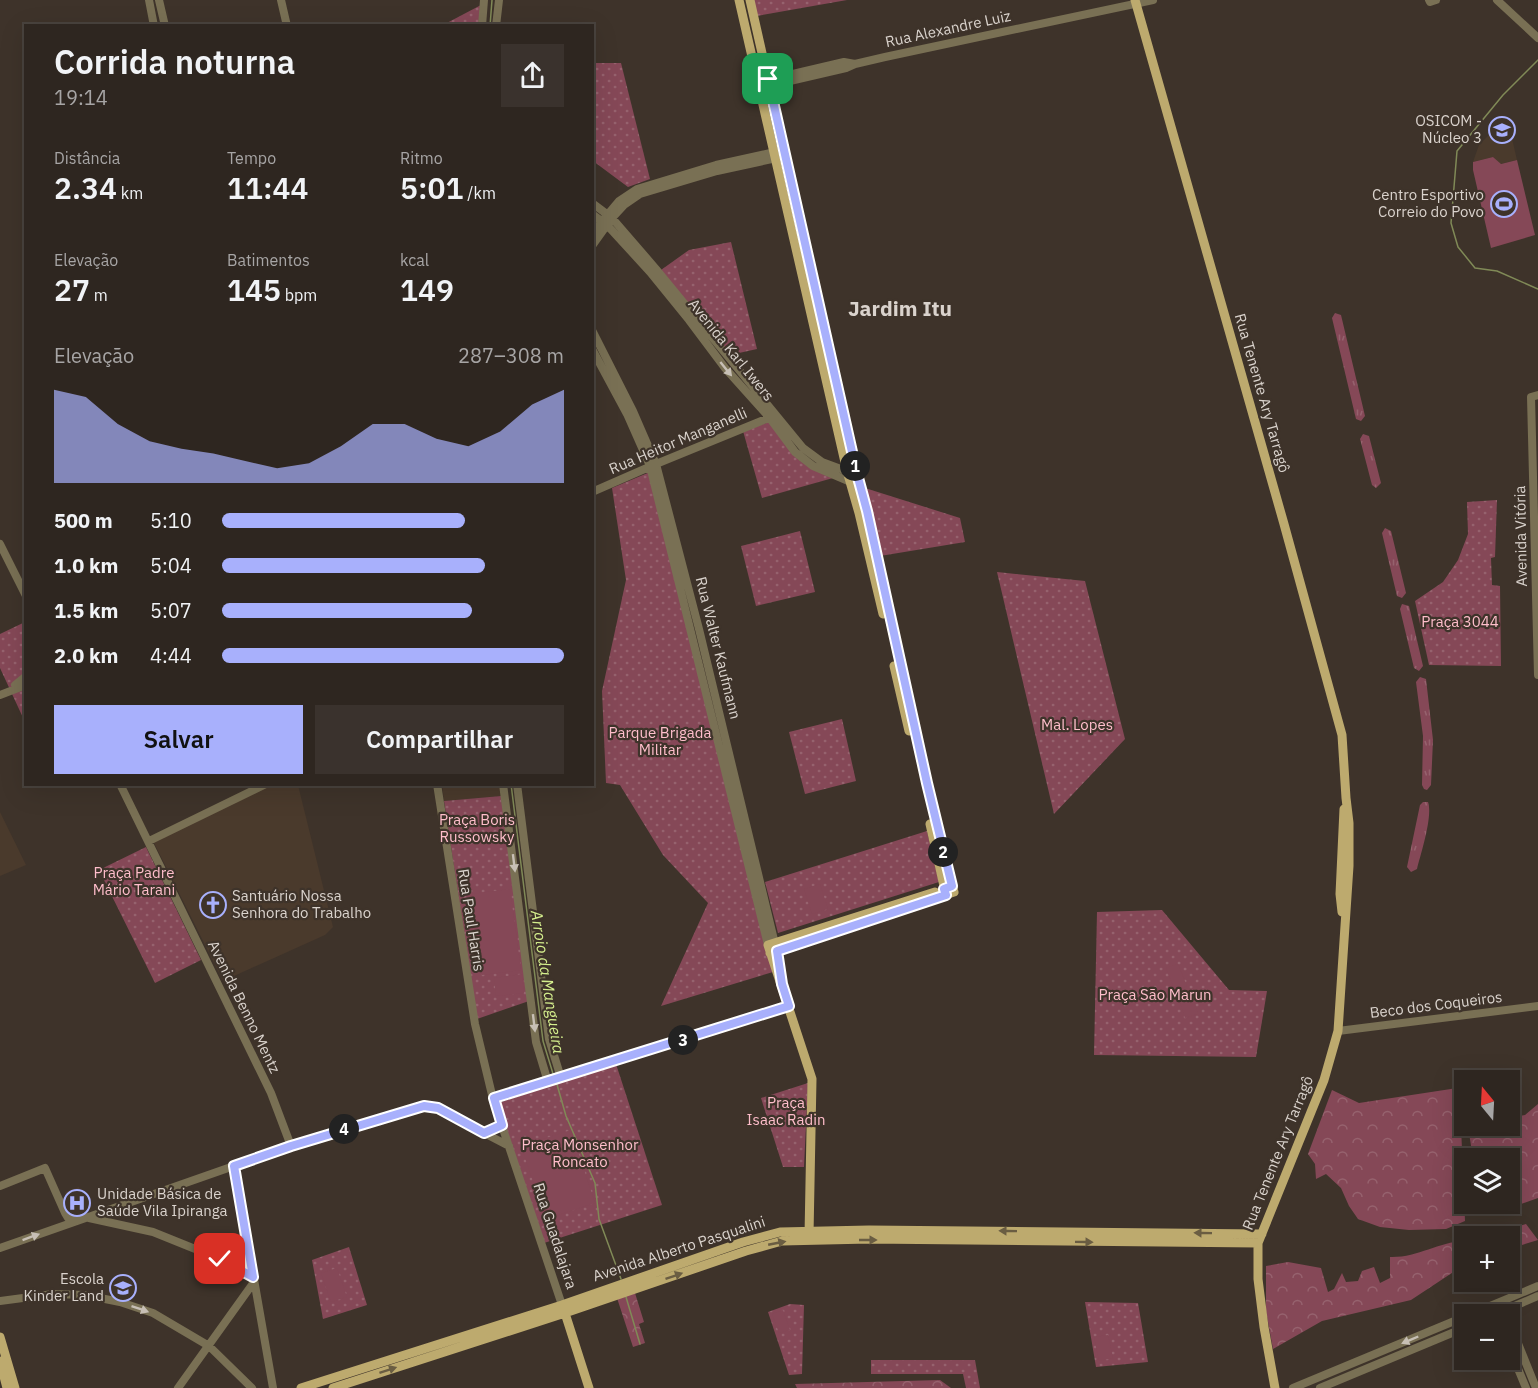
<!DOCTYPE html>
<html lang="pt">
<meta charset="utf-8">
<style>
:root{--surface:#2e2620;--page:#3a322d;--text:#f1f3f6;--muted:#a7a5a5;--line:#49433e;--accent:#a8b0fc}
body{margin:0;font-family:"IBM Plex Sans",sans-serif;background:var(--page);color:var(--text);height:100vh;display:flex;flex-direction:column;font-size:22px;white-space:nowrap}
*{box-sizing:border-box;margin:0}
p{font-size:20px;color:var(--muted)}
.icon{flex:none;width:33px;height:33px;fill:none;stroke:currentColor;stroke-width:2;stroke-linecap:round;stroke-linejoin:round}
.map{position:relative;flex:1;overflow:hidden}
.sheet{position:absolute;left:24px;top:24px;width:570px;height:762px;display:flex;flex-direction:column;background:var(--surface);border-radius:0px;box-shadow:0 6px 24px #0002,0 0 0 2px var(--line)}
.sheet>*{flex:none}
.needle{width:39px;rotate:342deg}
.tools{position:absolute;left:1454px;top:1070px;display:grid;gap:12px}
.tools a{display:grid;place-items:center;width:66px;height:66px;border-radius:0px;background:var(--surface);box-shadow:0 6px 24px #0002,0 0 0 2px var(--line);font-size:30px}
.pin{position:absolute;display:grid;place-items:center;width:51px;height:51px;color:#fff;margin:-26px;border-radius:12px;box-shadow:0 3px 9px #0006}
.km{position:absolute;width:30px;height:30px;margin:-15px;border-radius:50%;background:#222;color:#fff;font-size:16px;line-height:30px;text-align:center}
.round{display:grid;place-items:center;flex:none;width:63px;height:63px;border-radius:0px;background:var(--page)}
.head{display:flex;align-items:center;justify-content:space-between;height:102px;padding:0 30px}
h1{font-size:33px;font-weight:600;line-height:45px}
.metrics{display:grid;grid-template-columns:repeat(3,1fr);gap:9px;height:102px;padding:6px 30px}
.metrics div{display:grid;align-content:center}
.metrics b{font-size:30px;font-weight:600}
.metrics small{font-size:16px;font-weight:400}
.metrics p{font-size:16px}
.chart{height:168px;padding:12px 30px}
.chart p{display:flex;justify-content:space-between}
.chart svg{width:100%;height:108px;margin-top:6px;fill:var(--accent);opacity:.7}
.button{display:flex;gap:12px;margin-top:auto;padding:12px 30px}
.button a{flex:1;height:69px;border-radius:0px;background:var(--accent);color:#111;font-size:24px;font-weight:600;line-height:69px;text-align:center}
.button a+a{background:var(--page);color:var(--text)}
ul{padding:0 30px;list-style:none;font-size:20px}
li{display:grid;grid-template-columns:96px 72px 1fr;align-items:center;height:45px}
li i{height:15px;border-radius:8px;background:var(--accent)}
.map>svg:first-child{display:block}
</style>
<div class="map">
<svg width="1538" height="1388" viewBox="0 0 1538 1388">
<defs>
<pattern id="grass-tufts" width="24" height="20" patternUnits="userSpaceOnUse" patternTransform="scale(1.5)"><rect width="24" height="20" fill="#854857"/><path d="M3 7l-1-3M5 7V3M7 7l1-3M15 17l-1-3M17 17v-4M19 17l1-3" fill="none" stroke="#96626e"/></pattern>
<pattern id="forest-crowns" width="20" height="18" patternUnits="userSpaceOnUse" patternTransform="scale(1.5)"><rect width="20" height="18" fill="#854857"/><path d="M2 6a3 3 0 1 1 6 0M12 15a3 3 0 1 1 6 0" fill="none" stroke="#96626e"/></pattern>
<pattern id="park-dots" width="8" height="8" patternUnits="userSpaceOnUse" patternTransform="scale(1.5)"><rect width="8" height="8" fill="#854857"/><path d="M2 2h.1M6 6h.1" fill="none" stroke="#96626e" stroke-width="1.8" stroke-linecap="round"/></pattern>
</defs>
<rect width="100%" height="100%" fill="#3e332a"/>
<!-- built -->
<path fill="#4a3a2c" d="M 1507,117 L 1517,160 L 1500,164 L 1493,157 L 1473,162 L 1479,145 Z
M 271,785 L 298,785 L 333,927 L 325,935 L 223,981 L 153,841 Z
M 442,785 L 500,785 L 501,796 L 444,801 Z
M 0,812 L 26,865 L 0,876 Z
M 79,1187 L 86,1210 L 76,1213 L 65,1192 Z"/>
<!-- grass -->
<path fill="url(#grass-tufts)" d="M 1335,313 L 1341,315 L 1365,416 L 1361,421 L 1356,419 L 1332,318 Z
M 1363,434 L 1369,436 L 1381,483 L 1376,488 L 1372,485 L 1360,439 Z
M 1385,528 L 1391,531 L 1406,593 L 1402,598 L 1397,596 L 1382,533 Z
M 1402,604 L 1409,606 L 1423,666 L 1419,671 L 1414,668 L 1400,609 Z
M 1420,677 L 1426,679 L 1433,740 L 1431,785 L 1427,790 L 1424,789 L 1422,785 L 1423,736 L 1416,682 Z
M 1423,802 L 1428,802 C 1433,816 1421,853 1417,869 L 1411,872 L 1407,867 L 1420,805 Z"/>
<!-- forest -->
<path fill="url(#forest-crowns)" d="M 1464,1087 L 1464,1121 L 1461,1126 L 1465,1221 L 1446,1229 L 1409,1230 L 1380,1227 L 1358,1219 L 1349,1206 L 1341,1188 L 1326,1174 L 1316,1179 L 1315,1164 L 1308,1154 L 1332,1090 L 1359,1103 Z
M 1538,1104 L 1538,1198 L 1498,1212 L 1480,1205 L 1480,1203 L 1509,1203 L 1509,1158 L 1473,1158 L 1469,1133 L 1473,1125 L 1509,1125 L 1509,1118 L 1525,1115 Z
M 1526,1224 L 1538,1240 L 1509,1249 L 1509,1236 L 1487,1236 Z
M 1464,1241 L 1464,1265 L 1411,1300 L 1322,1321 L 1273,1349 L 1266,1311 L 1266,1266 L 1288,1262 L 1321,1268 L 1328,1292 L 1334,1289 L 1342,1273 L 1346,1282 L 1358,1281 L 1362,1271 L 1374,1267 L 1380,1283 L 1390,1278 L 1390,1257 C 1417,1258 1438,1242 1464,1241 Z
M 635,1293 L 644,1322 L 639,1324 L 645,1343 L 633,1347 L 617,1298 Z
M 940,1380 L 951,1388 L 797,1388 L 795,1384 Z"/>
<!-- park -->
<path fill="url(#park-dots)" d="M 753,0 L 847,0 L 757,16 Z
M 481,5 L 479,25 L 443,25 Z
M 593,63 L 621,63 L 650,179 L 628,187 L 593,161 Z
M 731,242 L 757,349 L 730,355 L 661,270 L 689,250 Z
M 769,422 L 793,454 L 833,478 L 762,498 L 743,431 Z
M 650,472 L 773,972 L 661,1006 L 708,903 L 663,855 L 620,785 L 606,783 L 602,691 L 626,580 L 612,488 Z
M 865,488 L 960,518 L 965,542 L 880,556 Z
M 1497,500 L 1495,557 L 1491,558 L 1492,585 L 1500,586 L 1501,666 L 1429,665 L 1415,601 L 1443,582 L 1458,560 L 1468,534 L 1467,502 Z
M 800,531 L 815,592 L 756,606 L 741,546 Z
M 997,572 L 1085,581 L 1125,739 L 1054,814 Z
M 25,622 L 25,722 L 0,668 L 0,634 Z
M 842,719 L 856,781 L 805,794 L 789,732 Z
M 501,796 L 529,1001 L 477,1019 L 444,801 Z
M 927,831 L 939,882 L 778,933 L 765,882 Z
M 146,847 L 201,960 L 155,983 L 99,870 Z
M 1162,910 L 1229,990 L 1267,991 L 1256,1057 L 1094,1055 L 1097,912 Z
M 616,1064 L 662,1205 L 544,1243 L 498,1103 Z
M 808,1083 L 804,1167 L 783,1167 L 761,1098 Z
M 349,1247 L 367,1305 L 323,1319 L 312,1260 Z
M 1085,1302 L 1138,1303 L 1148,1362 L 1096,1367 Z
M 790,1304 L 804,1305 L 802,1374 L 789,1375 L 768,1312 Z
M 871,1360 L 975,1360 L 980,1388 L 966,1388 L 963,1374 L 871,1374 Z"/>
<!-- pitch -->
<path fill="#854857" d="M 1493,157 L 1501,164 L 1517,160 L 1535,235 L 1491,248 L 1473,170 L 1473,162 Z
M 820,884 L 828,909 L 812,914 L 804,889 Z
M 510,889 L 521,970 L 482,975 L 471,894 Z
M 1178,964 L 1187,986 L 1175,991 L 1166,968 Z
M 522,974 L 524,993 L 496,996 L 494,978 Z
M 1190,990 L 1198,1014 L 1185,1018 L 1177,994 Z
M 802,1099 L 802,1126 L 785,1126 L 784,1100 Z
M 571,1130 L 595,1203 L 546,1219 L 521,1146 Z
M 337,1268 L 347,1297 L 331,1302 L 321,1273 Z
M 783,1310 L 790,1330 L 779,1333 L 772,1314 Z
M 1108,1335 L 1113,1358 L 1099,1361 L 1094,1337 Z"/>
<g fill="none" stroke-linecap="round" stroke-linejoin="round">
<!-- stream -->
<path stroke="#808a57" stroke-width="1.5" d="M 490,26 L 492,0
M 1538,60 L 1503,95 L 1457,151 L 1451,223 L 1458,247 L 1475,268 L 1497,271 L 1538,289
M 511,784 L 543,1041 L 554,1077
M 556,1081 L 566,1116 L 595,1183 L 599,1219 L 621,1279
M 626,1297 L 640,1344"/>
<!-- minor -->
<path stroke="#797054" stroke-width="8" d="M 149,0 L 154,26
M 159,0 L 165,26
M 281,0 L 287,26
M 1429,0 L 1430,2 L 1436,0
M 1497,0 L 1538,38
M 482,26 L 484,0
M 496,26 L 499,0
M 762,81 L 844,62 L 855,64
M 764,87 L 846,68 L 855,64 L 885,57 L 1153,0
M 592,203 L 612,218 L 656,269 L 803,448 L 822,462 L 849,472
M 592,214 L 607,225 L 650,272 L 689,320 L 725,368 L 769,417 L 795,452 L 813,466 L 853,483
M 592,233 L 619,201 L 637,189 L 716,165 L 784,150
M 592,246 L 612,218 L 624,205 L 640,194 L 717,171 L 786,156
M 592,330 L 633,411 L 656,464 L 699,629 L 775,944
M 592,349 L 627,414 L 650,466 L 768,945
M 1538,395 L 1531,397 L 1538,675
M 592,492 L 656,464 L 771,417
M 0,544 L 26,596
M 15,685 L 26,676
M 0,695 L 26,685
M 120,784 L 271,1093 L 291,1146
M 437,784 L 475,1024 L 493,1099 L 562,1305
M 503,784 L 536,1042 L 548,1082
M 517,784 L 549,1039 L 561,1078
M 149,841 L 266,784
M 1338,1031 L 1538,1006
M 493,1099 L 789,1006
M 234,1165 L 273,1388
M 0,1186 L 45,1168 L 65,1213 L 68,1218 L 76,1221
M 89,1218 L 153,1232 L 220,1259 L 253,1277
M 0,1248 L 291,1146 L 424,1106 L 438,1109 L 509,1146
M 0,1301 L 53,1294 L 85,1295 L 120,1302 L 153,1313 L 209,1346 L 252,1388
M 1471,1314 L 1538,1286
M 1496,1314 L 1538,1296
M 1509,1321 L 1536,1388
M 1509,1347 L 1526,1388
M 178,1388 L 254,1282
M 1293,1388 L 1464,1317
M 1320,1388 L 1464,1328"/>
<!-- major -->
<path stroke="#bdaa6e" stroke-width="9" d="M 739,0 L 847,471 L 859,513 L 883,614
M 750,0 L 927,783 L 954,892 L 770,953
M 1135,0 L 1284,524 L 1342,735 L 1346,798 L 1349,823 L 1349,866 L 1338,1031 L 1324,1080 L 1258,1243 L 1258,1279 L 1264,1327 L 1275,1388
M 894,666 L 909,731
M 930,824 L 946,895
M 1342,912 L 1340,894 L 1344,809
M 775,945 L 781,975
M 809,1235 L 812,1079 L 768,945 L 935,892
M 564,1310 L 589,1388
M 0,1337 L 15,1388
M 0,1361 L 7,1388
M 301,1388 L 562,1305 L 743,1242 L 780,1232 L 869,1230 L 1262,1234
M 333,1388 L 565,1313 L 746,1251 L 782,1241 L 869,1239 L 1258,1243"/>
</g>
<!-- one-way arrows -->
<defs><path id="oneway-solid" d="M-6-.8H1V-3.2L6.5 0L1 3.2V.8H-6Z" transform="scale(1.5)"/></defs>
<g fill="#c7bfb5">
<use href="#oneway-solid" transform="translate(726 369) rotate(51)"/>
<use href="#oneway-solid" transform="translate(514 863) rotate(83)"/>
<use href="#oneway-solid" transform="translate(534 1023) rotate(83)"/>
<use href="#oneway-solid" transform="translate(31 1237) rotate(-20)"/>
<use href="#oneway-solid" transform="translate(140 1309) rotate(19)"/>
<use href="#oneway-solid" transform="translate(1410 1340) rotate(157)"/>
</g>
<g fill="#6a5d42">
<use href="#oneway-solid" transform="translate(1008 1231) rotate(-179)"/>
<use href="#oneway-solid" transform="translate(1203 1233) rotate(-179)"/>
<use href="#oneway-solid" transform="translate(868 1240)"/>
<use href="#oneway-solid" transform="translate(1084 1242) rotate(1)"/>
<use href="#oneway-solid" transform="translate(777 1243) rotate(-11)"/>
<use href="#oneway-solid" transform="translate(674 1276) rotate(-19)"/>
<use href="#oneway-solid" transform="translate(388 1370) rotate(-18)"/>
</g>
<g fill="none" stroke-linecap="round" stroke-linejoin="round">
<defs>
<path id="route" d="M 220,1259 L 253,1277 L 234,1166 L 291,1146 L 424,1106 L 438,1108 L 484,1133 L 502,1125 L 494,1098 L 789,1006 L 782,984 L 777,951 L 946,895 L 944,889 L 952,886 L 927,783 L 867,511 L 857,474 L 768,79"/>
</defs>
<!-- route casing -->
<use href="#route" stroke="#fff" stroke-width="12"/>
<!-- route -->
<use href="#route" stroke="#a8b0fc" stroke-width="8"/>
</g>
<!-- icons -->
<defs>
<symbol id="school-ring" viewBox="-11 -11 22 22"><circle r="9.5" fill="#3e332a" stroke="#a8b0fc" stroke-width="1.5"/><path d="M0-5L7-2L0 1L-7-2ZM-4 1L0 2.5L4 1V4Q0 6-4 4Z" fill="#a8b0fc"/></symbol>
<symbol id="stadium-ring" viewBox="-11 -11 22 22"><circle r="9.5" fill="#3e332a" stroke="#a8b0fc" stroke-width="1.5"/><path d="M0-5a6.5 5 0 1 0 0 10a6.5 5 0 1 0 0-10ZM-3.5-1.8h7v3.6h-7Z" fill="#a8b0fc"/></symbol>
<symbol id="church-ring" viewBox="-11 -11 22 22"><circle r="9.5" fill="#3e332a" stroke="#a8b0fc" stroke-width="1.5"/><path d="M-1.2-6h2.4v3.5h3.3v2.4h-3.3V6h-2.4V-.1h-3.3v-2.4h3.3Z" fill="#a8b0fc"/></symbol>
<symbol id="hospital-ring" viewBox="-11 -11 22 22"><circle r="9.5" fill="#3e332a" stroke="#a8b0fc" stroke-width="1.5"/><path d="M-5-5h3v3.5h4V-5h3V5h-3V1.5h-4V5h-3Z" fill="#a8b0fc"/></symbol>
</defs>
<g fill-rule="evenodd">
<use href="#school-ring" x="1487" y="115" width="30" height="30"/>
<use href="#stadium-ring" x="1489" y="189" width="30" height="30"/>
<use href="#church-ring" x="198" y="890" width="30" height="30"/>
<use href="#hospital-ring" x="62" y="1188" width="30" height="30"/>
<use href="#school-ring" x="108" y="1273" width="30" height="30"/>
</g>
<g text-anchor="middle" stroke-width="4.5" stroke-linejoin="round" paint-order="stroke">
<!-- street labels -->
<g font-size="15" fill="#dad3cd" stroke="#3e332a">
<text transform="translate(948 29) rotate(-12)" y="5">Rua Alexandre Luiz</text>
<text transform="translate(731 350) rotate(51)" y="5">Avenida Karl Iwers</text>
<text transform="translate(1262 393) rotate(74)" y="5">Rua Tenente Ary Tarragô</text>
<text transform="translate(678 441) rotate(-23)" y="5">Rua Heitor Manganelli</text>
<text transform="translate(1521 536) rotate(-91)" y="5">Avenida Vitória</text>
<text transform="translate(718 648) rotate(76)" y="5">Rua Walter Kaufmann</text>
<text transform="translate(471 920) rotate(81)" y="5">Rua Paul Harris</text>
<text transform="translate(1436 1005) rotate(-7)" y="5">Beco dos Coqueiros</text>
<text transform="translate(244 1007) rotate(64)" y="5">Avenida Benno Mentz</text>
<text transform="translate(1278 1153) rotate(-68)" y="5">Rua Tenente Ary Tarragô</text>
<text transform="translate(555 1236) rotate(72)" y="5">Rua Guadalajara</text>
<text transform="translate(679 1249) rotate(-18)" y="5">Avenida Alberto Pasqualini</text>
</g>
<!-- poi labels -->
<g font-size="15" fill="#dad3cd" stroke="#3e332a" text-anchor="end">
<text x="1482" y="126">OSICOM -<tspan x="1482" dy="17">Núcleo 3</tspan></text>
<text x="1484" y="200">Centro Esportivo<tspan x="1484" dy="17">Correio do Povo</tspan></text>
<text x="232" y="901" text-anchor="start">Santuário Nossa<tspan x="232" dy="17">Senhora do Trabalho</tspan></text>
<text x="97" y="1199" text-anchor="start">Unidade Básica de<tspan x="97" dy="17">Saúde Vila Ipiranga</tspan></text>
<text x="104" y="1284">Escola<tspan x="104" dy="17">Kinder Land</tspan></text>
</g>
<!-- park labels -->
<g font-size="15" fill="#ffbecb" stroke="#3e332a">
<text x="1460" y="627">Praça 3044</text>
<text x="1077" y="730">Mal. Lopes</text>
<text x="660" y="738">Parque Brigada<tspan x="660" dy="17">Militar</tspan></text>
<text x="477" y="825">Praça Boris<tspan x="477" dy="17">Russowsky</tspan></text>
<text x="134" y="878">Praça Padre<tspan x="134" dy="17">Mário Tarani</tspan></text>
<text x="1155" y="1000">Praça São Marun</text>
<text x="786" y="1108">Praça<tspan x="786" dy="17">Isaac Radin</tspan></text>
<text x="580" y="1150">Praça Monsenhor<tspan x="580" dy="17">Roncato</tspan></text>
</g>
<!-- water labels -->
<g font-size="16" font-style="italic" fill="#d4ee8d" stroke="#3e332a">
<text transform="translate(548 982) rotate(81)" y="6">Arroio da Mangueira</text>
</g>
<!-- district labels -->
<g font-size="21" font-weight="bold" fill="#dad3cd" stroke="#3e332a">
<text x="900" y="316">Jardim Itu</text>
</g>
</g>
</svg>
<div class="tools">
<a><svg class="needle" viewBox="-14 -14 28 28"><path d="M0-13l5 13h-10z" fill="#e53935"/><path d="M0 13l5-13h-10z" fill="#a7a5a5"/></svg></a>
<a><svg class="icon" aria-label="layers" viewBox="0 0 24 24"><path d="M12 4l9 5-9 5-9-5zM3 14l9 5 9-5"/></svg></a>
<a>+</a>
<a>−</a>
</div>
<div class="pin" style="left:768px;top:79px;background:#1e9e55"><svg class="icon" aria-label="arrive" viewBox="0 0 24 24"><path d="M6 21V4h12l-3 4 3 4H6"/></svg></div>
<div class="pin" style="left:220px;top:1259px;background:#d93025"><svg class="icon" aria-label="check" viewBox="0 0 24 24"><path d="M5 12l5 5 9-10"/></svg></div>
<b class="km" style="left:855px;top:466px">1</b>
<b class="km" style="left:943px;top:852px">2</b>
<b class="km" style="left:683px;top:1040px">3</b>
<b class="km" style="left:344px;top:1129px">4</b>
<section class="sheet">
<div class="head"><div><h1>Corrida noturna</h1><p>19:14</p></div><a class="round"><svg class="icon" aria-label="share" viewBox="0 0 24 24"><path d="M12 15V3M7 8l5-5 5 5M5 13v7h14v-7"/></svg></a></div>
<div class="metrics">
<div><p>Distância</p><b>2.34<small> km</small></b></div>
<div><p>Tempo</p><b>11:44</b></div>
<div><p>Ritmo</p><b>5:01<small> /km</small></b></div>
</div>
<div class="metrics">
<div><p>Elevação</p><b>27<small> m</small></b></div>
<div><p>Batimentos</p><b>145<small> bpm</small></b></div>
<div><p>kcal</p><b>149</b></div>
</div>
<div class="chart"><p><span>Elevação</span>287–308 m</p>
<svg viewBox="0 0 160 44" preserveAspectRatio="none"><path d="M0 44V6L10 9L20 20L30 27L40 30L50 32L60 35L70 38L80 36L90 29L100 20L110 20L120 26L130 29L140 23L150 12L160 6V44z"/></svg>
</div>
<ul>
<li><b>500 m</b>5:10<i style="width:71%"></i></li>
<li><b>1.0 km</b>5:04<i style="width:77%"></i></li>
<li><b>1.5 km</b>5:07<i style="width:73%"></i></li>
<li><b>2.0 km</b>4:44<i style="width:100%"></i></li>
</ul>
<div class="button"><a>Salvar</a><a>Compartilhar</a></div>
</section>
</div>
